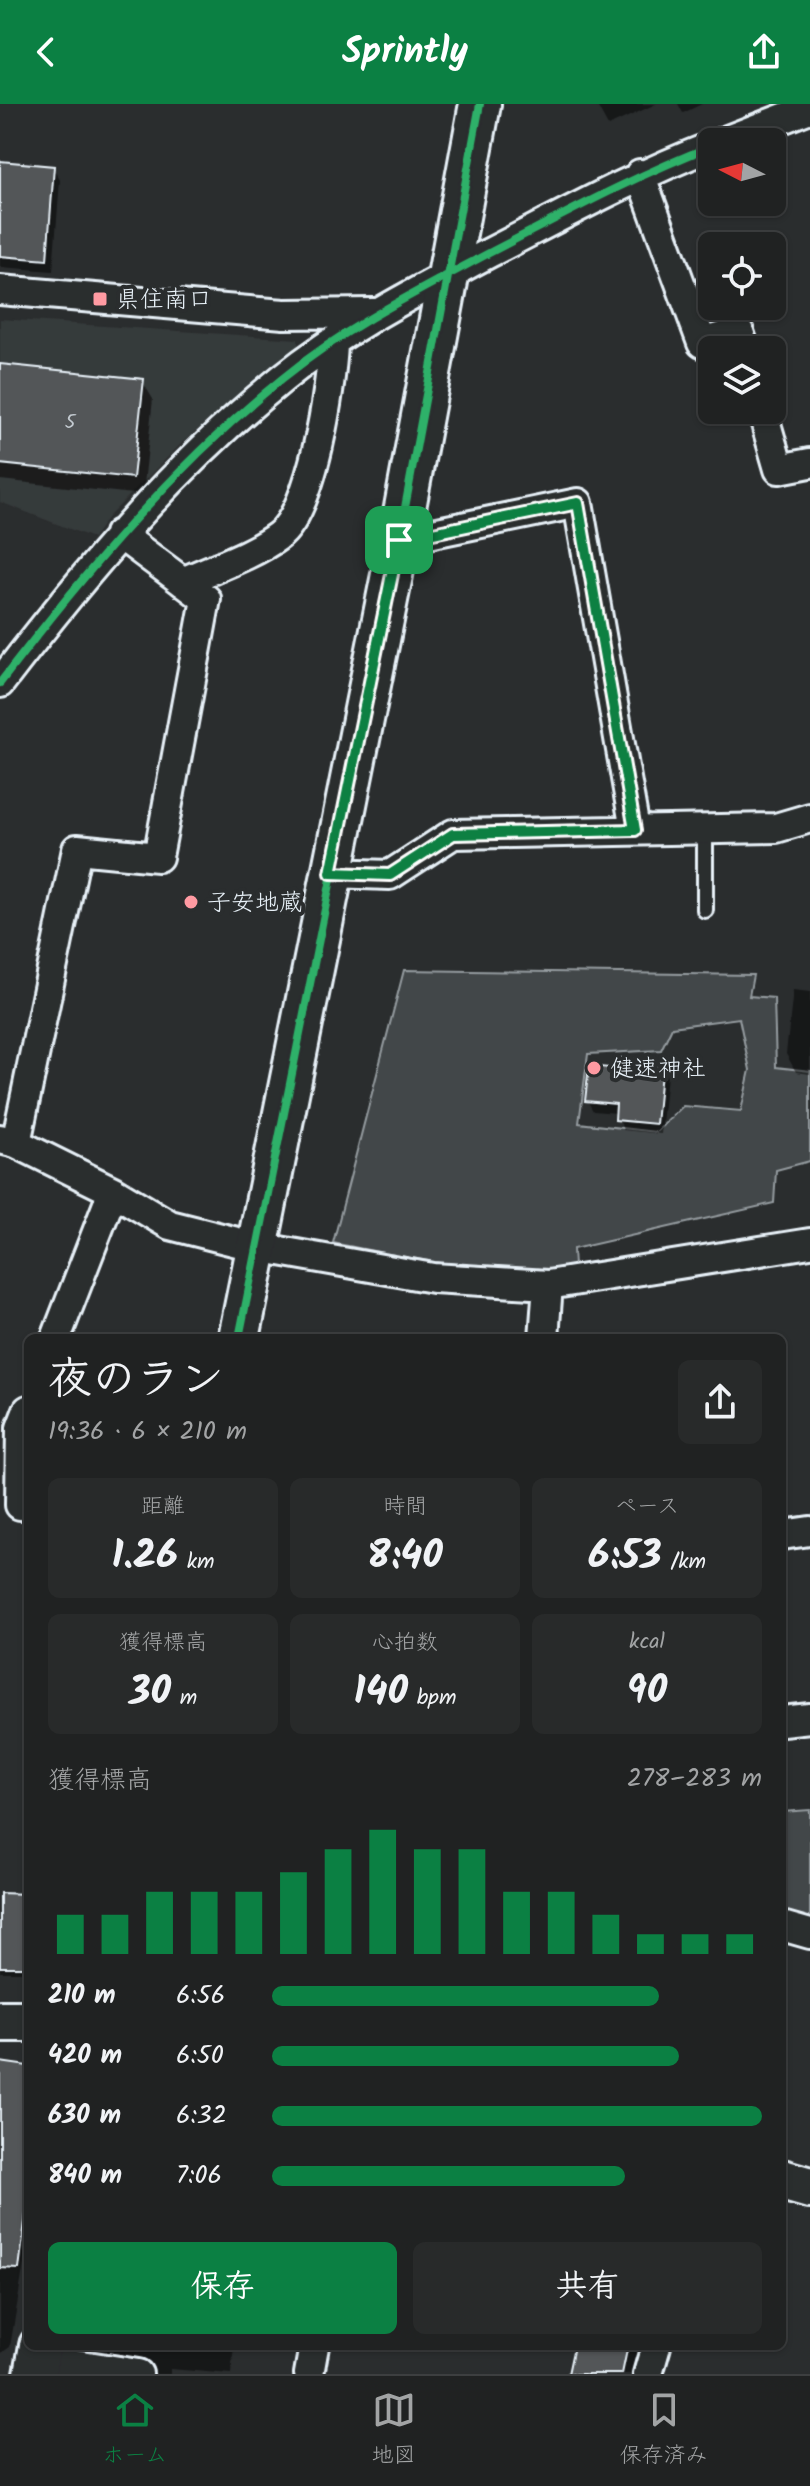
<!DOCTYPE html>
<html lang="ja">
<meta charset="utf-8">
<style>
:root{--surface:#202222;--page:#282a2a;--text:#f1f3f6;--muted:#a2a4a5;--line:#3d3f40;--accent:#0b8043}
body{margin:0;font-family:Kalam,"Klee One",sans-serif;background:var(--page);color:var(--text);height:100vh;display:flex;flex-direction:column;font-size:30px;white-space:nowrap}
*{box-sizing:border-box;margin:0}
p{font-size:26px;color:var(--muted)}
.icon{flex:none;width:44px;height:44px;fill:none;stroke:currentColor;stroke-width:2;stroke-linecap:round;stroke-linejoin:round}
.map{position:relative;flex:1;overflow:hidden}
.side{position:absolute;left:24px;top:1230px;width:762px;height:1016px;display:flex;flex-direction:column;background:var(--surface);border-radius:12px;box-shadow:0 2px 6px #0004,0 0 0 2px var(--line)}
.side>*{flex:none}
.needle{width:52px;rotate:276deg}
.controls{position:absolute;left:698px;top:24px;display:grid;gap:16px}
.controls a{display:grid;place-items:center;width:88px;height:88px;border-radius:12px;background:var(--surface);box-shadow:0 2px 6px #0004,0 0 0 2px var(--line);font-size:40px}
.pin{position:absolute;display:grid;place-items:center;width:68px;height:68px;color:#fff;margin:-34px;border-radius:16px;box-shadow:0 4px 12px #0006}
.round{display:grid;place-items:center;flex:none;width:84px;height:84px;border-radius:12px;background:var(--page)}
.summary{display:flex;align-items:center;justify-content:space-between;height:136px;padding:0 24px}
h1{font-size:44px;font-weight:800;line-height:60px}
.figures{display:grid;grid-template-columns:repeat(3,1fr);gap:12px;height:136px;padding:8px 24px}
.figures div{display:grid;align-content:center;border-radius:12px;background:var(--page);text-align:center}
.figures b{font-size:40px;font-weight:800}
.figures small{font-size:22px;font-weight:400}
.figures p{font-size:22px}
.chart{height:224px;padding:16px 24px}
.chart p{display:flex;justify-content:space-between}
.chart svg{width:100%;height:144px;margin-top:8px;stroke:var(--accent);stroke-width:6}
.primary-button{display:flex;gap:16px;margin-top:auto;padding:16px 24px}
.primary-button a{flex:1;height:92px;border-radius:12px;background:var(--accent);color:#fff;font-size:32px;font-weight:800;line-height:92px;text-align:center}
.primary-button a+a{background:var(--page);color:var(--text)}
ul{padding:0 24px;list-style:none;font-size:26px}
li{display:grid;grid-template-columns:128px 96px 1fr;align-items:center;height:60px}
li i{height:20px;border-radius:10px;background:var(--accent)}
header{display:flex;justify-content:space-between;align-items:center;height:104px;padding:0 24px;background:var(--accent);color:#fff;font-size:36px;font-weight:800}
.tabs{display:flex;justify-content:space-around;align-items:center;height:112px;border-top:2px solid var(--line);background:var(--surface);font-size:22px;color:var(--muted)}
.tabs a{display:grid;justify-items:center;gap:4px}
.tabs .selected{color:var(--accent)}
.map>svg:first-child{display:block}
</style>
<header><svg class="icon" aria-label="back" viewBox="0 0 24 24"><path d="M15 5l-7 7 7 7"/></svg>Sprintly<svg class="icon" aria-label="share" viewBox="0 0 24 24"><path d="M12 15V3M7 8l5-5 5 5M5 13v7h14v-7"/></svg></header>
<div class="map">
<svg width="810" height="2270" viewBox="0 0 810 2270">
<rect width="100%" height="100%" fill="#2a2d2e"/>
<filter id="ink" filterUnits="userSpaceOnUse"><feTurbulence type="fractalNoise" baseFrequency=".0125" numOctaves="2"/><feDisplacementMap in="SourceGraphic" scale="16" xChannelSelector="R" yChannelSelector="G"/><feConvolveMatrix kernelMatrix="1 2 1 2 8 2 1 2 1" color-interpolation-filters="sRGB"/></filter>
<g filter="url(#ink)">
<!-- built -->
<path fill="#363a3b" d="M 0,215 L 298,235 L 298,243 L 184,337 L 108,413 L 93,434 L 0,398 Z"/>
<!-- green -->
<path fill="#424648" stroke="#959ca0" stroke-width="2" fill-rule="evenodd" d="M 404,866 L 753,871 L 749,892 L 774,894 L 776,963 L 810,967 L 810,1057 L 776,1066 L 774,1099 L 573,1145 L 574,1163 C 495,1174 411,1154 333,1139 ZM 739,914 L 750,966 L 741,1007 L 683,1002 L 656,1028 L 579,1019 L 588,950 L 661,946 L 672,923 Z
M 810,1706 L 810,1815 L 782,1808 L 782,1708 Z"/>
<!-- shadow -->
<path fill="#0007" d="M 596,0 L 656,0 L 608,22 Z
M 678,0 L 702,0 L 683,9 Z
M 0,59 L 53,63 L 60,76 L 53,167 L 0,163 Z
M 0,262 L 142,277 L 153,295 L 143,391 L 0,376 Z
M 793,886 L 810,888 L 810,970 L 796,968 L 786,950 Z
M 661,960 L 667,971 L 661,1030 L 623,1026 L 617,1009 L 593,1007 L 587,996 L 622,967 Z
M 0,1791 L 28,1792 L 28,1868 L 0,1868 Z
M 0,1960 L 28,1964 L 28,2136 L 10,2243 L 0,2250 Z
M 78,2242 L 234,2242 L 231,2270 L 170,2265 L 170,2270 L 156,2270 L 150,2265 L 85,2254 Z
M 577,2242 L 638,2242 L 632,2270 L 571,2270 Z"/>
<!-- building -->
<path fill="#535759" stroke="#e8f1f8" stroke-width="2" d="M 0,57 L 54,62 L 47,156 L 0,152 Z
M 0,260 L 144,275 L 133,374 L 0,360 Z
M 621,954 L 662,958 L 656,1020 L 615,1016 L 616,1000 L 585,997 L 589,962 L 620,965 Z
M 0,1789 L 28,1790 L 28,1863 L 0,1863 Z
M 0,1958 L 28,1962 L 28,2094 L 19,2165 L 0,2164 Z
M 574,2242 L 627,2246 L 622,2270 L 568,2270 Z"/>
<g fill="none" stroke-linecap="round" stroke-linejoin="round">
<defs>
<path id="lane" d="M 705,727 L 705,806"/>
<path id="street" d="M 722,38 L 810,4
M 640,70 L 702,239 L 739,228 L 745,246
M 0,186 L 284,210 L 374,209
M 762,306 L 779,365 L 810,359
M 399,436 L 578,399 L 635,726
M 183,478 C 213,464 251,452 278,432 C 313,407 331,282 333,240
M 0,579 C 85,468 174,362 283,274 C 346,223 418,187 489,149 C 563,111 634,72 712,42
M 331,769 L 390,771 L 453,730 L 776,724 L 810,714
M 0,1035 L 16,1039 L 113,1087 L 170,1121 L 257,1143 L 433,1174 L 548,1181 L 810,1139
M 16,1039 L 77,745 L 158,753 L 206,495 L 119,430
M 56,1234 L 113,1087
M 544,1234 L 548,1181
M 20,1401 L 21,1324 L 28,1306
M 782,1431 L 810,1427
M 782,1617 L 810,1614
M 782,1822 L 810,1830
M 38,2254 L 138,2270
M 309,2270 L 314,2242
M 648,2270 L 656,2242"/>
<path id="secondary" d="M 239,1234 L 399,436 L 480,0
M 0,1917 L 28,1917
M 782,2076 L 810,2084
M 35,2270 L 40,2242"/>
</defs>
<!-- lane casing -->
<use href="#lane" stroke="#e8f1f8" stroke-width="20"/>
<!-- street casing -->
<use href="#street" stroke="#e8f1f8" stroke-width="34"/>
<!-- secondary casing -->
<use href="#secondary" stroke="#e8f1f8" stroke-width="46"/>
<!-- lane -->
<use href="#lane" stroke="#2a2d2e" stroke-width="14"/>
<!-- street -->
<use href="#street" stroke="#2a2d2e" stroke-width="28"/>
<!-- secondary -->
<use href="#secondary" stroke="#2a2d2e" stroke-width="40"/>
<defs>
<path id="cycleway" d="M 0,579 C 85,468 174,362 283,274 C 346,223 418,187 489,149 C 563,111 634,72 712,42
M 239,1234 L 399,436 L 480,0"/>
</defs>
<!-- cycleway casing -->
<use href="#cycleway" stroke="#2a2d2e" stroke-width="13"/>
<!-- cycleway -->
<use href="#cycleway" stroke="#2db169" stroke-width="8"/>
</g>
</g>
<g fill="none" stroke-linecap="round" stroke-linejoin="round" filter="url(#ink)">
<defs>
<path id="route" d="M 578,399 L 635,726 L 453,730 L 390,771 L 331,769 L 399,436 Z"/>
</defs>
<!-- route casing -->
<use href="#route" stroke="#fff" stroke-width="16"/>
<!-- route -->
<use href="#route" stroke="#0b8043" stroke-width="10"/>
</g>
<!-- markers -->
<g fill="#ff9aa2" stroke="#2a2d2e" stroke-width="3">
<rect x="92" y="187" width="16" height="16" rx="4"/>
<circle cx="191" cy="798" r="8"/>
<circle cx="594" cy="964" r="8"/>
</g>
<g text-anchor="middle" stroke-width="8" stroke-linejoin="round" paint-order="stroke">
<!-- number labels -->
<g font-size="20" fill="#c3cad0">
<text x="70" y="324">5</text>
</g>
<!-- poi labels -->
<g font-size="24" fill="#e8f1f8" stroke="#2a2d2e" text-anchor="start">
<text x="116" y="203">県住南口</text>
<text x="207" y="806">子安地蔵</text>
<text x="610" y="972">健速神社</text>
</g>
</g>
</svg>
<div class="controls">
<a><svg class="needle" viewBox="-14 -14 28 28"><path d="M0-13l5 13h-10z" fill="#e53935"/><path d="M0 13l5-13h-10z" fill="#a2a4a5"/></svg></a>
<a><svg class="icon" aria-label="locate" viewBox="0 0 24 24"><circle cx="12" cy="12" r="6"/><path d="M12 2v4M12 18v4M2 12h4M18 12h4"/></svg></a>
<a><svg class="icon" aria-label="layers" viewBox="0 0 24 24"><path d="M12 4l9 5-9 5-9-5zM3 14l9 5 9-5"/></svg></a>
</div>
<div class="pin" style="left:399px;top:436px;background:#1e9e55"><svg class="icon" aria-label="arrive" viewBox="0 0 24 24"><path d="M6 21V4h12l-3 4 3 4H6"/></svg></div>
<section class="side">
<div class="summary"><div><h1>夜のラン</h1><p>19:36 · 6 × 210 m</p></div><a class="round"><svg class="icon" aria-label="share" viewBox="0 0 24 24"><path d="M12 15V3M7 8l5-5 5 5M5 13v7h14v-7"/></svg></a></div>
<div class="figures">
<div><p>距離</p><b>1.26<small> km</small></b></div>
<div><p>時間</p><b>8:40</b></div>
<div><p>ペース</p><b>6:53<small> /km</small></b></div>
</div>
<div class="figures">
<div><p>獲得標高</p><b>30<small> m</small></b></div>
<div><p>心拍数</p><b>140<small> bpm</small></b></div>
<div><p>kcal</p><b>90</b></div>
</div>
<div class="chart"><p><span>獲得標高</span>278–283 m</p>
<svg viewBox="0 0 160 44" preserveAspectRatio="none"><path d="M5 44V32M15 44V32M25 44V25M35 44V25M45 44V25M55 44V19M65 44V12M75 44V6M85 44V12M95 44V12M105 44V25M115 44V25M125 44V32M135 44V38M145 44V38M155 44V38"/></svg>
</div>
<ul>
<li><b>210 m</b>6:56<i style="width:79%"></i></li>
<li><b>420 m</b>6:50<i style="width:83%"></i></li>
<li><b>630 m</b>6:32<i style="width:100%"></i></li>
<li><b>840 m</b>7:06<i style="width:72%"></i></li>
</ul>
<div class="primary-button"><a>保存</a><a>共有</a></div>
</section>
</div>
<nav class="tabs">
<a class="selected"><svg class="icon" aria-label="home" viewBox="0 0 24 24"><path d="M3 11l9-7 9 7M6 9v11h12V9"/></svg>ホーム</a>
<a><svg class="icon" aria-label="map" viewBox="0 0 24 24"><path d="M3 6l6-2 6 2 6-2v14l-6 2-6-2-6 2zM9 4v14M15 6v14"/></svg>地図</a>
<a><svg class="icon" aria-label="saved" viewBox="0 0 24 24"><path d="M7 4h10v16l-5-4-5 4z"/></svg>保存済み</a>
</nav>
